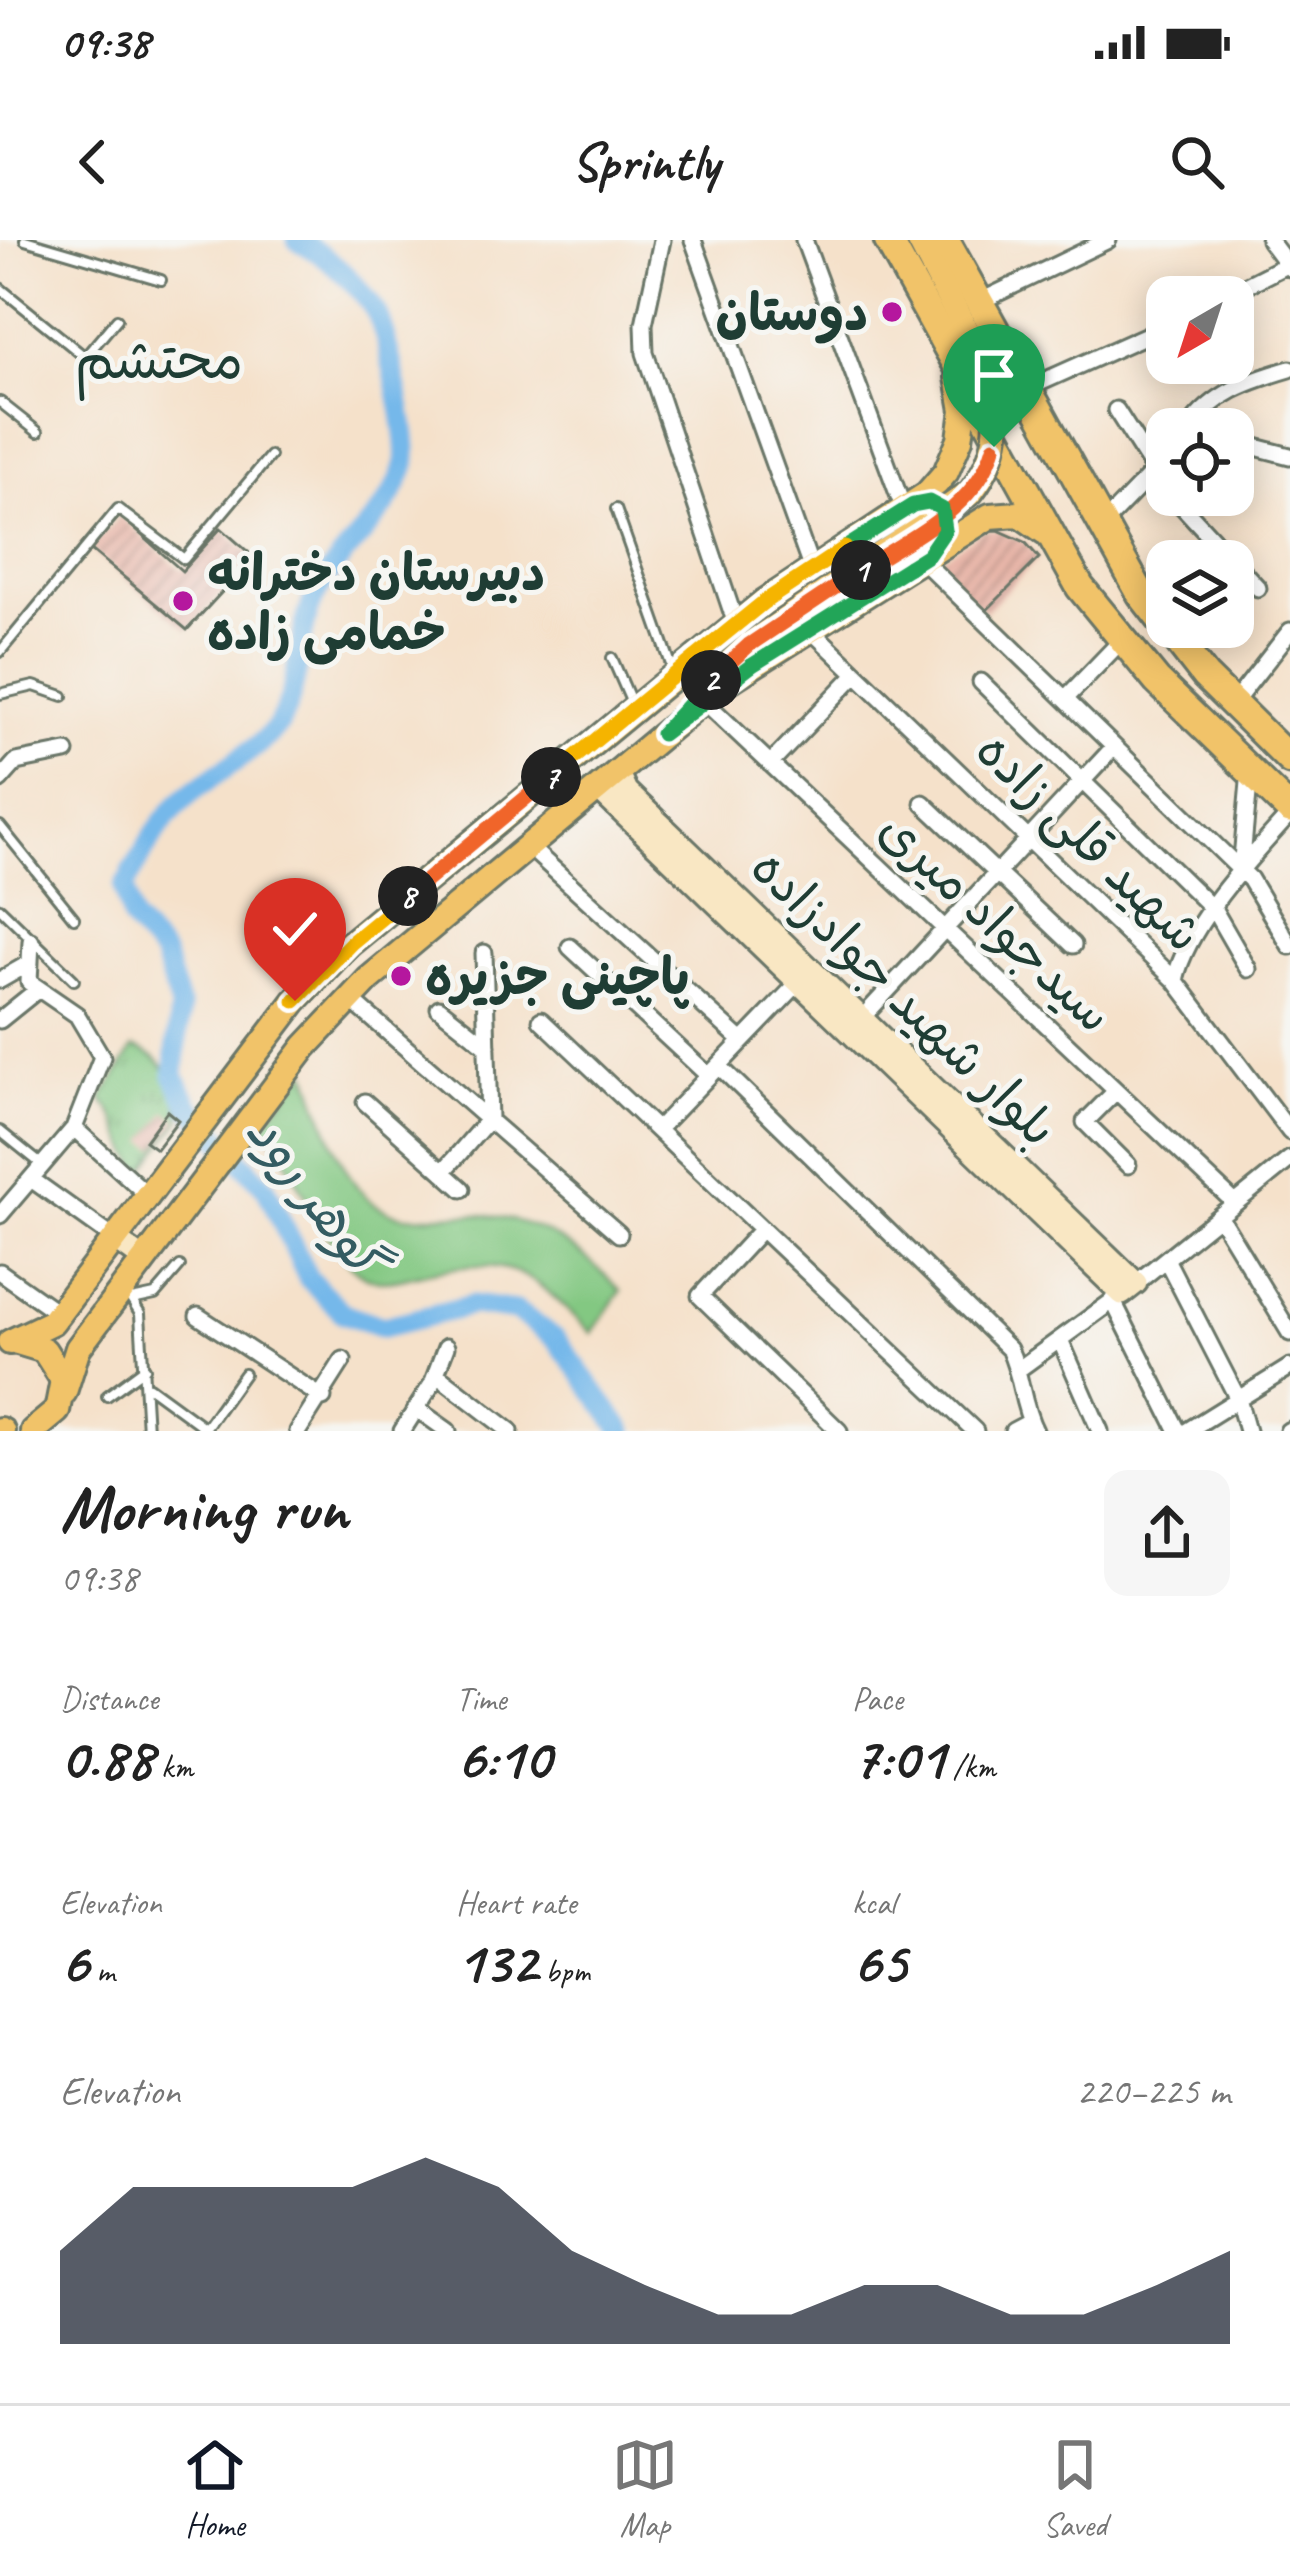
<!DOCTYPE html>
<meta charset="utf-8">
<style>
:root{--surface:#fff;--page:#f6f6f6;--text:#222;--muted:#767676;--line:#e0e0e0;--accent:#111827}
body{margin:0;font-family:Caveat,"Playpen Sans Arabic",sans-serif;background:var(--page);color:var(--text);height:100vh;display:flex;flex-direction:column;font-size:45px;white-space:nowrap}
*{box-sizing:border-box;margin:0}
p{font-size:39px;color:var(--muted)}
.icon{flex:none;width:66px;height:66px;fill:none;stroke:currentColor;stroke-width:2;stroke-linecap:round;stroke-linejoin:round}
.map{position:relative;height:1191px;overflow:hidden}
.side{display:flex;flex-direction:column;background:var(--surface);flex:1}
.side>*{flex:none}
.needle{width:78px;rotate:219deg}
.fabs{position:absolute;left:1146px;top:36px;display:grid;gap:24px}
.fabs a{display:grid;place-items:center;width:108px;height:108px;border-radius:24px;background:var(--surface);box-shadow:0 6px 30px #0003;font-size:60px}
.pin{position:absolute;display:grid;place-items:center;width:102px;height:102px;color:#fff;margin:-123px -51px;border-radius:50% 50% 50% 0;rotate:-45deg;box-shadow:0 0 12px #0007}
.pin .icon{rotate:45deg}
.km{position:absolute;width:60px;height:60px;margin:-30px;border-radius:50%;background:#222;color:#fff;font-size:33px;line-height:60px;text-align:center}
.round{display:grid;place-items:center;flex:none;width:126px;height:126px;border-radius:24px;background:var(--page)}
.head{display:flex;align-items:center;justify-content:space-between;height:204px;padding:0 60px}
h1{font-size:66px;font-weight:700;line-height:90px}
.figures{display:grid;grid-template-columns:repeat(3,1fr);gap:18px;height:204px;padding:12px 60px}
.figures div{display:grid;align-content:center}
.figures b{font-size:60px;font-weight:700}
.figures small{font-size:33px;font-weight:400}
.figures p{font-size:33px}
.chart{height:336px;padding:24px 60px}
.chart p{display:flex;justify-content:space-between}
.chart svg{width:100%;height:216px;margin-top:12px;fill:var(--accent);opacity:.7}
.status{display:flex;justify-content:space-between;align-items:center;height:84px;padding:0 60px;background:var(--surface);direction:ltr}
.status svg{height:33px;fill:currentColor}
header{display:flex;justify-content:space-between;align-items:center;height:156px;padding:0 60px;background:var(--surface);font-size:54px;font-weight:700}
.tab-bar{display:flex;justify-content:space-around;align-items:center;height:168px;border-top:3px solid var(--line);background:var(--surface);font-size:33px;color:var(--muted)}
.tab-bar a{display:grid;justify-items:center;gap:6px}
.tab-bar .active{color:var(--accent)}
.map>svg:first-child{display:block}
</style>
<div class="status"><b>09:38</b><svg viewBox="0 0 49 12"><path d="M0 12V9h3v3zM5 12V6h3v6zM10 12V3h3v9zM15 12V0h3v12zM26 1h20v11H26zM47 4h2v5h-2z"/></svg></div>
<header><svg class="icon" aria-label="back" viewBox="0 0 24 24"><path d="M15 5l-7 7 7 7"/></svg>Sprintly<svg class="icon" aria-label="search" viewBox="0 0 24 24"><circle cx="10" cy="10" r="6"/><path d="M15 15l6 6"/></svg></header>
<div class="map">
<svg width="1290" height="1191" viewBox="0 0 1290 1191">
<defs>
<pattern id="park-tufts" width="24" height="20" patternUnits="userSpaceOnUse" patternTransform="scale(3)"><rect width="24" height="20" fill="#83c882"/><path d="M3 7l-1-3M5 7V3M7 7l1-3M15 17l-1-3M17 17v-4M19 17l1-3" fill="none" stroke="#6ba46b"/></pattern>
<pattern id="building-hatch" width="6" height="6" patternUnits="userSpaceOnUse" patternTransform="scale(3)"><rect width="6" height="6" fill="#e8b6a9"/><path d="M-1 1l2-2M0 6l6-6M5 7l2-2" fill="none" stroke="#bb958a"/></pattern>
</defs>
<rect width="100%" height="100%" fill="#f6f6f2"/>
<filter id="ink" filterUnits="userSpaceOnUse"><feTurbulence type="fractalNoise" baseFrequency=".00833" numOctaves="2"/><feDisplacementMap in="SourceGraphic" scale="24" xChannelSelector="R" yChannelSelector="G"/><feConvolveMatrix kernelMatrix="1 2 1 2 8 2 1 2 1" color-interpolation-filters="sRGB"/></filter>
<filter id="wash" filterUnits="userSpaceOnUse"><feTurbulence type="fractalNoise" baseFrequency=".004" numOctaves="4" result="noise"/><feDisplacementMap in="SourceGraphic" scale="48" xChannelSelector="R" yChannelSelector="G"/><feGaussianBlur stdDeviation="2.7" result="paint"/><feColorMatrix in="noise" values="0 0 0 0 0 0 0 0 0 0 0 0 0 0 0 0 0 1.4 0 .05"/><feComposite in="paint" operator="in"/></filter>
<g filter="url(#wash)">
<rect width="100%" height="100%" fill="#f5e1ca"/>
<!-- park -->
<path fill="url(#park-tufts)" stroke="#51825b" stroke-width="3" d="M 133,808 C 169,815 175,848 181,879 L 142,932 C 123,909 121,879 102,859 Z"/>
<!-- pitch -->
<path fill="#83c882" stroke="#51825b" stroke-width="3" d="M 307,830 C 319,866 341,939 372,962 C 396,980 414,977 442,975 C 520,969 568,995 621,1051 L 592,1093 C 527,1030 514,1014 421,1034 C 404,1038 384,1045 367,1037 C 325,1017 296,924 263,884 Z"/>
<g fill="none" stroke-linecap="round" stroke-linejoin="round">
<!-- river -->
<path stroke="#74b8ea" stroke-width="21" d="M 297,0 C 326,15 361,45 377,74 C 387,94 412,205 405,225 C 389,278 343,306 317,352 C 295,394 303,442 279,483 C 265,506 209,537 186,557 C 159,580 141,617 124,647 L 132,680 L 163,715 L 180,767 L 174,836 L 190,866 L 266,948 L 308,1038 L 343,1073 L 383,1087 L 473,1065 L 516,1071 L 556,1099 L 623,1191"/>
</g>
<g id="blocks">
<!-- building -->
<path fill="url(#building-hatch)" d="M 120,276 L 182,331 L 221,288 L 254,317 L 187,390 L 90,309 Z
M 998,290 L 1025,302 L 1039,318 L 985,372 L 938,328 L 938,321 L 982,291 Z
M 167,871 L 178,880 L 156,909 L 145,901 Z"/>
</g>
</g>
<g filter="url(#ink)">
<use href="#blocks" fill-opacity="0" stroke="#6a7668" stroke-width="3"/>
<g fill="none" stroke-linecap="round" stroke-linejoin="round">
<defs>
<path id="lane" d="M 25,0 L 161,40
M 0,48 L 85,117 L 117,79
M 0,162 L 38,192
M 616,269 L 674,433
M 0,412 L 118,269 L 184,319 L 270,216
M 612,418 L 633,466
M 0,454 L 34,446 L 63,456
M 0,586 L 74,678
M 0,668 L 74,740
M 0,891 L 41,924
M 127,1053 L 140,1074 L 147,1191
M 132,1060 L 155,1055 L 180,1026
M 149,1147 L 205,1188
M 107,1156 L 145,1128
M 204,1190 L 244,1134"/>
<path id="street" d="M 662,0 L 644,84 L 645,113 L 736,384
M 693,0 L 812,330
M 804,0 L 904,270
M 1269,0 L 1290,28
M 1223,57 L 1290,23
M 979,62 L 1108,0
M 1026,149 L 1167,86
M 1116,170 L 1167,250
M 1188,189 C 1213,153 1249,141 1290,129
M 1244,204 L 1290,216
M 1172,255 L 1258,348
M 1100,287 L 1167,218
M 921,319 L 1250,639 L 1290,706
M 810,389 L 1175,740 L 1290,892
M 981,442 L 1214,670 L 1248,729
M 1065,459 L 1121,401
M 703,460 L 1234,962
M 1233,464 L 1290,391
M 770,524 L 856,434
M 0,540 L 16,522 L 66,512
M 923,563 L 1073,705
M 528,606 L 742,801
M 1241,630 L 1250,531
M 570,707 L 709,836
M 0,740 L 28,724
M 1175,740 C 1188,683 1251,618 1290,574
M 349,758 L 619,994
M 439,768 L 487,806
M 862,778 L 1114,507
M 0,780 L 36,751
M 541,780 L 975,1191
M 719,826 L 1009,1109 C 1023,1138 1020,1161 1035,1191
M 1116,851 L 1085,882 L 1128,925
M 365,862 L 462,949
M 74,888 L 141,949
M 658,889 L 800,741
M 443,932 L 489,879 L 484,713
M 31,939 L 115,999
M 0,975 L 74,888 L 102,817 L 77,775 L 29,742 L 31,701
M 1219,976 L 1290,1093
M 762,989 L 700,1056 L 839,1191
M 1166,1019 L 1238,1159 L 1247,1191
M 0,1032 L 58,1073
M 1136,1043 L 1290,919
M 1113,1061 L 1178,1191
M 198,1076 L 323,1158
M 1061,1102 L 1100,1191
M 1019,1129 L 1118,1057
M 436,1134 L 510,1191
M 417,1169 L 448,1191
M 298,1191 L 343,1120
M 402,1191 L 432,1144 L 446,1107
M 1013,1191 L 1030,1182
M 1187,1191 L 1290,1127
M 1288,1191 L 1290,1190"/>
<path id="secondary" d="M 597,548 L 1122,1054 L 1136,1043 L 626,551 L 617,531
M 115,999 L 144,1020"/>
<path id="primary" d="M 919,0 L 985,128
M 14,1101 L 44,1110 L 63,1140 L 57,1171 L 33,1191
M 10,1102 L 52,1082 L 295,761 L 347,706 L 764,362 L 927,254 L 946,232 L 960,199 L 964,170 L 958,137
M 64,1152 L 78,1108 L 305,807 L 369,739 L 721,446 L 990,276 L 1019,274 L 1045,292
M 0,1190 L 2,1191"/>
<path id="highway" d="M 888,0 L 1080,347 L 1157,441 L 1290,570
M 945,0 L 1141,354 L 1205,436 L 1290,520"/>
</defs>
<!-- lane casing -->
<use href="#lane" stroke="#6a7668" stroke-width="14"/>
<!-- street casing -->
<use href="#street" stroke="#6a7668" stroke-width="21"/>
<!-- secondary casing -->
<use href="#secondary" stroke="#6a7668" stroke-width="27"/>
<!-- primary casing -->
<use href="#primary" stroke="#6a7668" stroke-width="30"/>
<!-- highway casing -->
<use href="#highway" stroke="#6a7668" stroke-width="33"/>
<!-- lane -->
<use href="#lane" stroke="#fff" stroke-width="8"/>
<!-- street -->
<use href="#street" stroke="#fff" stroke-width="15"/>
<!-- secondary -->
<use href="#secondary" stroke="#f9e7c3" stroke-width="21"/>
<!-- primary -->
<use href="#primary" stroke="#f1c369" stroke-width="24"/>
<!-- highway -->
<use href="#highway" stroke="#f1c369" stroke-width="27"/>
<defs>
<path id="primary-bridge" d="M 710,441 L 749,405 L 971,252 C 999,215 1005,172 985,128"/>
</defs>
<!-- primary-bridge casing -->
<use href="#primary-bridge" stroke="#6a7668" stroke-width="30" stroke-linecap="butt"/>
<!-- primary-bridge -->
<use href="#primary-bridge" stroke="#f1c369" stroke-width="24"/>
</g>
</g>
<g fill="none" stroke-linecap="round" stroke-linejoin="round" filter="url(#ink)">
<defs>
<path id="split-1" d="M 861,330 C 911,297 977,268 994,207"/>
<path id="split-2" d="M 711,440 L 749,405 L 861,330"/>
<path id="split-3" d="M 711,440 L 662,494 L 751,426"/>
<path id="split-4" d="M 751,426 L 909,327"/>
<path id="split-5" d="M 845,308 L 913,265 L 929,262 L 942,269 L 945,290 L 928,315 L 909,327"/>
<path id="split-6" d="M 695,418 L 764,362 L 845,308"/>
<path id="split-7" d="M 551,537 L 695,418"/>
<path id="split-8" d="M 408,656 L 551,537"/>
<path id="split-9" d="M 295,761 L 351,703 L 408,656"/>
</defs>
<!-- split-1 casing -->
<use href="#split-1" stroke="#fff" stroke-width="24"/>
<!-- split-2 casing -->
<use href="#split-2" stroke="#fff" stroke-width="24"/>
<!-- split-3 casing -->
<use href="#split-3" stroke="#fff" stroke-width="24"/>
<!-- split-4 casing -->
<use href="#split-4" stroke="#fff" stroke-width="24"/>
<!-- split-5 casing -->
<use href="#split-5" stroke="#fff" stroke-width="24"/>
<!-- split-6 casing -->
<use href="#split-6" stroke="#fff" stroke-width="24"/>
<!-- split-7 casing -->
<use href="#split-7" stroke="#fff" stroke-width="24"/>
<!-- split-8 casing -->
<use href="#split-8" stroke="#fff" stroke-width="24"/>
<!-- split-9 casing -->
<use href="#split-9" stroke="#fff" stroke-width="24"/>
<!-- split-1 -->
<use href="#split-1" stroke="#f0652b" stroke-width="15"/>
<!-- split-2 -->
<use href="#split-2" stroke="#f0652b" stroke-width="15"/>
<!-- split-3 -->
<use href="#split-3" stroke="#22a559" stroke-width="15"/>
<!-- split-4 -->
<use href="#split-4" stroke="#22a559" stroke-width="15"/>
<!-- split-5 -->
<use href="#split-5" stroke="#22a559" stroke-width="15"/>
<!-- split-6 -->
<use href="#split-6" stroke="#f5b400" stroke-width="15"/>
<!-- split-7 -->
<use href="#split-7" stroke="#f5b400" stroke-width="15"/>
<!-- split-8 -->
<use href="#split-8" stroke="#f0652b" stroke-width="15"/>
<!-- split-9 -->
<use href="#split-9" stroke="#f5b400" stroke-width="15"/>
</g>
<!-- markers -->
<g fill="#b5179e" stroke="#f6f6f2" stroke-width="4.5">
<circle cx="892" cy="72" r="12"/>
<circle cx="183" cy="361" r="12"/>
<circle cx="401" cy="736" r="12"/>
</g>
<g text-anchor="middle" stroke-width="10" stroke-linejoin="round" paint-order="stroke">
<!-- poi labels -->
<g font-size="51" font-weight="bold" fill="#1f3d34" stroke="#f6f6f2" text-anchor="start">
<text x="868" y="90" text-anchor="end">دوستان</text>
<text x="207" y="350">دبیرستان دخترانه<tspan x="207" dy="59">خمامی زاده</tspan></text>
<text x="425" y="754">پاچینی جزیره</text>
</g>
<!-- street labels -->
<g font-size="51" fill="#1f3d34" stroke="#f6f6f2">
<text transform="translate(1090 601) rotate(44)" y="18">شهید قلی زاده</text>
<text transform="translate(997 681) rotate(43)" y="18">سیدجواد میری</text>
<text transform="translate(905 757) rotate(44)" y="18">بلوار شهید جوادزاده</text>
</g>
<!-- neighbourhood labels -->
<g font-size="54" fill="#1f3d34" stroke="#f6f6f2">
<text x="159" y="138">محتشم</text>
</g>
<!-- water labels -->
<g font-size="54" font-style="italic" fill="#345c62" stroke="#f6f6f2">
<text transform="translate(316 954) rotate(53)" y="19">گوهر رود</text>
</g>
</g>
</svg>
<div class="fabs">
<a><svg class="needle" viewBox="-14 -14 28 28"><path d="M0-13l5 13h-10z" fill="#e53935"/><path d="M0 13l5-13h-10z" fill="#767676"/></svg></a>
<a><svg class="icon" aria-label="locate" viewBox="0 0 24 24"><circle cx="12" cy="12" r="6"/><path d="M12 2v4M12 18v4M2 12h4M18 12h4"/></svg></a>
<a><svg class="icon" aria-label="layers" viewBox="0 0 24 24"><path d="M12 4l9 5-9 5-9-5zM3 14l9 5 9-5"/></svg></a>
</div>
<div class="pin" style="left:994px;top:207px;background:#1e9e55"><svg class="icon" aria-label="arrive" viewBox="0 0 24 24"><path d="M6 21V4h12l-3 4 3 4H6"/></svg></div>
<div class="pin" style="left:295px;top:761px;background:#d93025"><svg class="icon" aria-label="check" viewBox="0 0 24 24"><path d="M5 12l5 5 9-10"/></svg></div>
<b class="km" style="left:861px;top:330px">1</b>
<b class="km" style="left:711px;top:440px">2</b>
<b class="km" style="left:551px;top:537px">7</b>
<b class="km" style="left:408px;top:656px">8</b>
</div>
<section class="side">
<div class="head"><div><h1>Morning run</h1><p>09:38</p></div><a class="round"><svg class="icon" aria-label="share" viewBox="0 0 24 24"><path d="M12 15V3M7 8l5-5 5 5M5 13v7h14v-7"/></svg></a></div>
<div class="figures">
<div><p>Distance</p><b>0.88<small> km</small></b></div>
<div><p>Time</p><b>6:10</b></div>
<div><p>Pace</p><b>7:01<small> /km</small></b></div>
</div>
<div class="figures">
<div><p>Elevation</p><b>6<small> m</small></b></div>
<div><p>Heart rate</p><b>132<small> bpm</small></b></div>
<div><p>kcal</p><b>65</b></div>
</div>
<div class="chart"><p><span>Elevation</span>220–225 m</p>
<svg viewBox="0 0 160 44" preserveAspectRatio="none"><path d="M0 44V25L10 12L20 12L30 12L40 12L50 6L60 12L70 25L80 32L90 38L100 38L110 32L120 32L130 38L140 38L150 32L160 25V44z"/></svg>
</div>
</section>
<nav class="tab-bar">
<a class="active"><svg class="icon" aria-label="home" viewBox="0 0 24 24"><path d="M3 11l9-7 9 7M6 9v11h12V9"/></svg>Home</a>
<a><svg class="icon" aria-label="map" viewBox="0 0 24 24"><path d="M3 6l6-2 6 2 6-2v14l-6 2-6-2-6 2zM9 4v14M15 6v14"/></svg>Map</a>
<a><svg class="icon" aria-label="saved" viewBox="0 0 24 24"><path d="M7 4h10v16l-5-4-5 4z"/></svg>Saved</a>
</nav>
